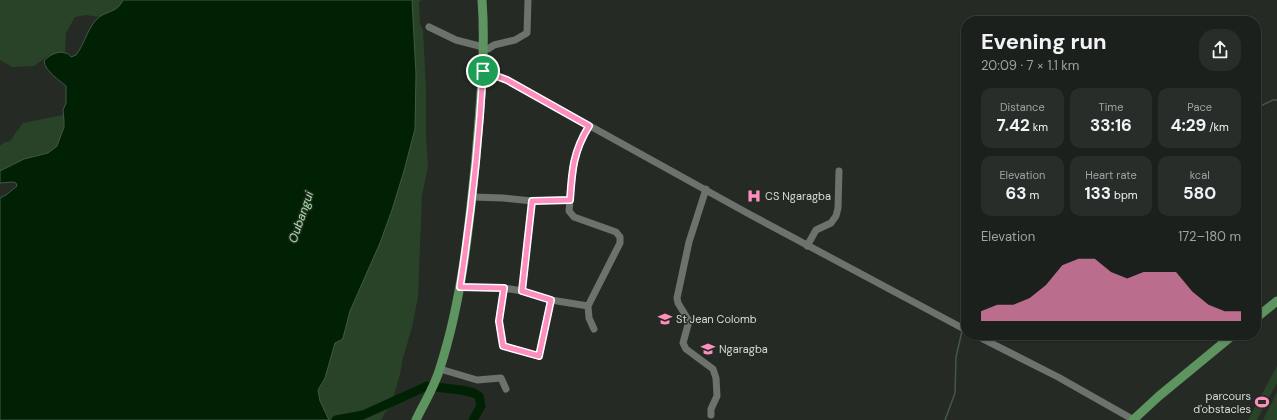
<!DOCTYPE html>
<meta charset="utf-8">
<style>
:root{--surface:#1c201c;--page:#292d29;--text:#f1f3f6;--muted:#a0a3a3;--line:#3a3e3b;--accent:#fe8ebd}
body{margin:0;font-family:"DM Sans",sans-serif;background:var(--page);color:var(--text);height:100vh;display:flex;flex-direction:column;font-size:15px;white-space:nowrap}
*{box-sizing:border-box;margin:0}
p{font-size:13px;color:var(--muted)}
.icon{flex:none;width:22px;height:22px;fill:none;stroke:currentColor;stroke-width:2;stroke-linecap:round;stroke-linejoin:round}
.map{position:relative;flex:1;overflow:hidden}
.details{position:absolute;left:961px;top:16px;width:300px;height:324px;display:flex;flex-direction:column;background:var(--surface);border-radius:16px;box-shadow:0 1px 3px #0004,0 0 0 1px var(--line)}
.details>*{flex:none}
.pin{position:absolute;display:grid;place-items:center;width:34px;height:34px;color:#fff;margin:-17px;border:2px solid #fff;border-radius:50%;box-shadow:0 1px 4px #0007}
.round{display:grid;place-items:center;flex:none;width:42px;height:42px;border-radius:16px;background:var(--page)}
.summary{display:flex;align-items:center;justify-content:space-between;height:68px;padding:0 20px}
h1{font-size:22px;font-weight:700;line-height:30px}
.stats{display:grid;grid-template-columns:repeat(3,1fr);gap:6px;height:68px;padding:4px 20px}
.stats div{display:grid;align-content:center;border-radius:10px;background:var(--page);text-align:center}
.stats b{font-size:17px;font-weight:700}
.stats small{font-size:11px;font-weight:400}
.stats p{font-size:11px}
.chart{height:112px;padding:8px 20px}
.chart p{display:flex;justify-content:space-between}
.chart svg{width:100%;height:72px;margin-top:4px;fill:var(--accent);opacity:.7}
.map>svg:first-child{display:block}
</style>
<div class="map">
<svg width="1277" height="420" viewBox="0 0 1277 420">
<rect width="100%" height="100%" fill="#252a25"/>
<!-- green -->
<path fill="#284328" d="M 0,0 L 123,0 L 121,4 L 113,12 L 99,17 L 86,15 L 75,17 L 66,33 L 65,52 L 60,52 L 48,56 L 34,66 L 12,67 L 0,60 Z
M 412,0 L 422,0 L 419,2 L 420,24 L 423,30 L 426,90 L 426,137 L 428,167 L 422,195 L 418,297 L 412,327 L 403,358 L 400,374 L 395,392 L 390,404 L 381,420 L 329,420 L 320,401 L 318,390 L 325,378 L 335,343 L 341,340 L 350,311 L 388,222 L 415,129 L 416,74 Z
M 63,115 C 66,129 61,148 47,154 C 40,157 33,156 26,159 C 17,162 8,167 0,171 L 0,146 L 3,143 L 10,141 L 23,123 Z
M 1277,366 L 1277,383 L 1257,420 L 1248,420 Z
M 1277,392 L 1277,420 L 1263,420 Z"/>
<!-- water -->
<path fill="#012104" stroke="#425944" d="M 123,0 L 412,0 L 416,74 L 415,129 L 404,171 L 392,210 L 380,243 L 350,311 L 343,338 L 341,340 L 335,343 L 325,378 L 318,390 L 320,401 L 329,420 L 0,420 L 0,198 L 6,195 L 17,186 L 16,183 L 13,182 L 0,183 L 0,171 L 24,159 L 48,153 L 57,146 L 64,127 L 64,121 L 63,110 L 66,103 L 66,86 C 59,80 45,71 44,61 C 48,56 58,50 65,53 C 68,53 69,55 71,57 L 76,55 C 84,45 87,30 96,20 C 105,10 117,14 123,0 Z"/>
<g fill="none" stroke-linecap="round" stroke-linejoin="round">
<!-- stream -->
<path stroke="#425944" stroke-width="1.5" d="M 1256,108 L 1273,100 L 1277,100
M 945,420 L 955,393 L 956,357 L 962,331"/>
<!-- river -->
<path stroke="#012104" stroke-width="9" d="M 336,420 L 363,415 L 427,386 L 461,390 L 474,393 L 479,396 L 481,406 L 473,420"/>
<!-- minor -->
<path stroke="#6c726c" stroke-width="7" d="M 429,27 L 456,40 L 483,47
M 483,50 L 488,49 L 494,45 L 515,40 L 527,33 L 528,0
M 483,71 L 507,80 L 749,214 L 966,330
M 589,126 C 571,156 572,178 569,211 L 574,217 L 616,232 L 620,237 L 620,243 L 588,306 L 589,318 L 594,329
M 706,189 L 689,242 L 677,298 L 678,303 L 689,321 L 683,343 L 686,349 L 713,369 L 716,378 L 717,396 L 711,409 L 711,415
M 472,197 L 503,198 L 532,201 L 570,200
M 807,246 L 816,230 L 831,223 L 836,216 L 838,208 L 839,171
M 460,287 L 504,288 L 522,291 L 551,300 L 588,306
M 504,288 L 499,321 L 503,346 L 539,356 L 551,300
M 522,291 L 532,201
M 975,335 L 1058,377 L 1134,420
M 1218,335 L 1223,343
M 440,369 L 477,380 L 501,378 L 506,389"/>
<!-- major -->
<path stroke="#5e9460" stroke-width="9" d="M 1256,318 L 1277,301
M 416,420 C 424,403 435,386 440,368 C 462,300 469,228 476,157 C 480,105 486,52 482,0
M 1133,420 L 1159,396 L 1233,335"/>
</g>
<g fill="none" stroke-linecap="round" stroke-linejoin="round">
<defs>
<path id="route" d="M 483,71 L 507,80 L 589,126 C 573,152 572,170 570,200 L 532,201 L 522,291 L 551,300 L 539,356 L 503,346 L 499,321 L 504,288 L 460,287 C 471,216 479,143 483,71 Z"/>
</defs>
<!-- route casing -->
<use href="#route" stroke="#fff" stroke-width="8"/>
<!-- route -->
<use href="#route" stroke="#fe8ebd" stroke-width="5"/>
</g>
<!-- icons -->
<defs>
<symbol id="hospital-bare" viewBox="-9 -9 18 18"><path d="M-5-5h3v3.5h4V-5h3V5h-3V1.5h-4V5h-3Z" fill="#fe8ebd" stroke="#252a25" stroke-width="2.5" paint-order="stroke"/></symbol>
<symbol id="school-bare" viewBox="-9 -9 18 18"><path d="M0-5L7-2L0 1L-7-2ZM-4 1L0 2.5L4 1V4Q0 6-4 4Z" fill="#fe8ebd" stroke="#252a25" stroke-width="2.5" paint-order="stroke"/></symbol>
<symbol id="stadium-bare" viewBox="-9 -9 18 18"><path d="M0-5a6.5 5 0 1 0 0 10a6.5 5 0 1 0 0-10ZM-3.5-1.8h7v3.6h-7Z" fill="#fe8ebd" stroke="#252a25" stroke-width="2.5" paint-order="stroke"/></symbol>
</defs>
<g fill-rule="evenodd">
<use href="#hospital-bare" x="744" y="186" width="20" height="20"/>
<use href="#school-bare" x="655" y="309" width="20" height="20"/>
<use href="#school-bare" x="698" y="339" width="20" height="20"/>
<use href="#stadium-bare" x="1252" y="392" width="20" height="20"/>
</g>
<g text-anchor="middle" stroke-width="3" stroke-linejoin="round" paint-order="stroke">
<!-- poi labels -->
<g font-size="11" fill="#d9dcd9" stroke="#252a25" text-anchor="start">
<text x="765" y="200">CS Ngaragba</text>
<text x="676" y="323">St Jean Colomb</text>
<text x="719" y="353">Ngaragba</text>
<text x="1251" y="400" text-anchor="end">parcours<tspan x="1251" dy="13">d'obstacles</tspan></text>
</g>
<!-- water labels -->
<g font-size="12" font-style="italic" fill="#a5e7a5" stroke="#252a25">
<text transform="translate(301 217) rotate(-71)" y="4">Oubangui</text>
</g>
</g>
</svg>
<div class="pin" style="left:483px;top:71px;background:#1e9e55"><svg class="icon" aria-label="arrive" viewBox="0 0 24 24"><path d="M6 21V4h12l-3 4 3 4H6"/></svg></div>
<section class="details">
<div class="summary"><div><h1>Evening run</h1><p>20:09 · 7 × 1.1 km</p></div><a class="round"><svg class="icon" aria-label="share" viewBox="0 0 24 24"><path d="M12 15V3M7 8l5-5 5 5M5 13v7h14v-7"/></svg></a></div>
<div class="stats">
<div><p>Distance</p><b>7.42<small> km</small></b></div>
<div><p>Time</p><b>33:16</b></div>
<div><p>Pace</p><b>4:29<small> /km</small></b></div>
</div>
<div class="stats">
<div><p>Elevation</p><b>63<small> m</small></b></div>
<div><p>Heart rate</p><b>133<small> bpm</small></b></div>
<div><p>kcal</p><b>580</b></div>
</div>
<div class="chart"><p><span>Elevation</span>172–180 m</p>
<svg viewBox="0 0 160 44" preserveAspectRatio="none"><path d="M0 44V38L10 34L20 34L30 30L40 22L50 10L60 6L70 6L80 14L90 18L100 14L110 14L120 14L130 26L140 34L150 38L160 38V44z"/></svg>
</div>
</section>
</div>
